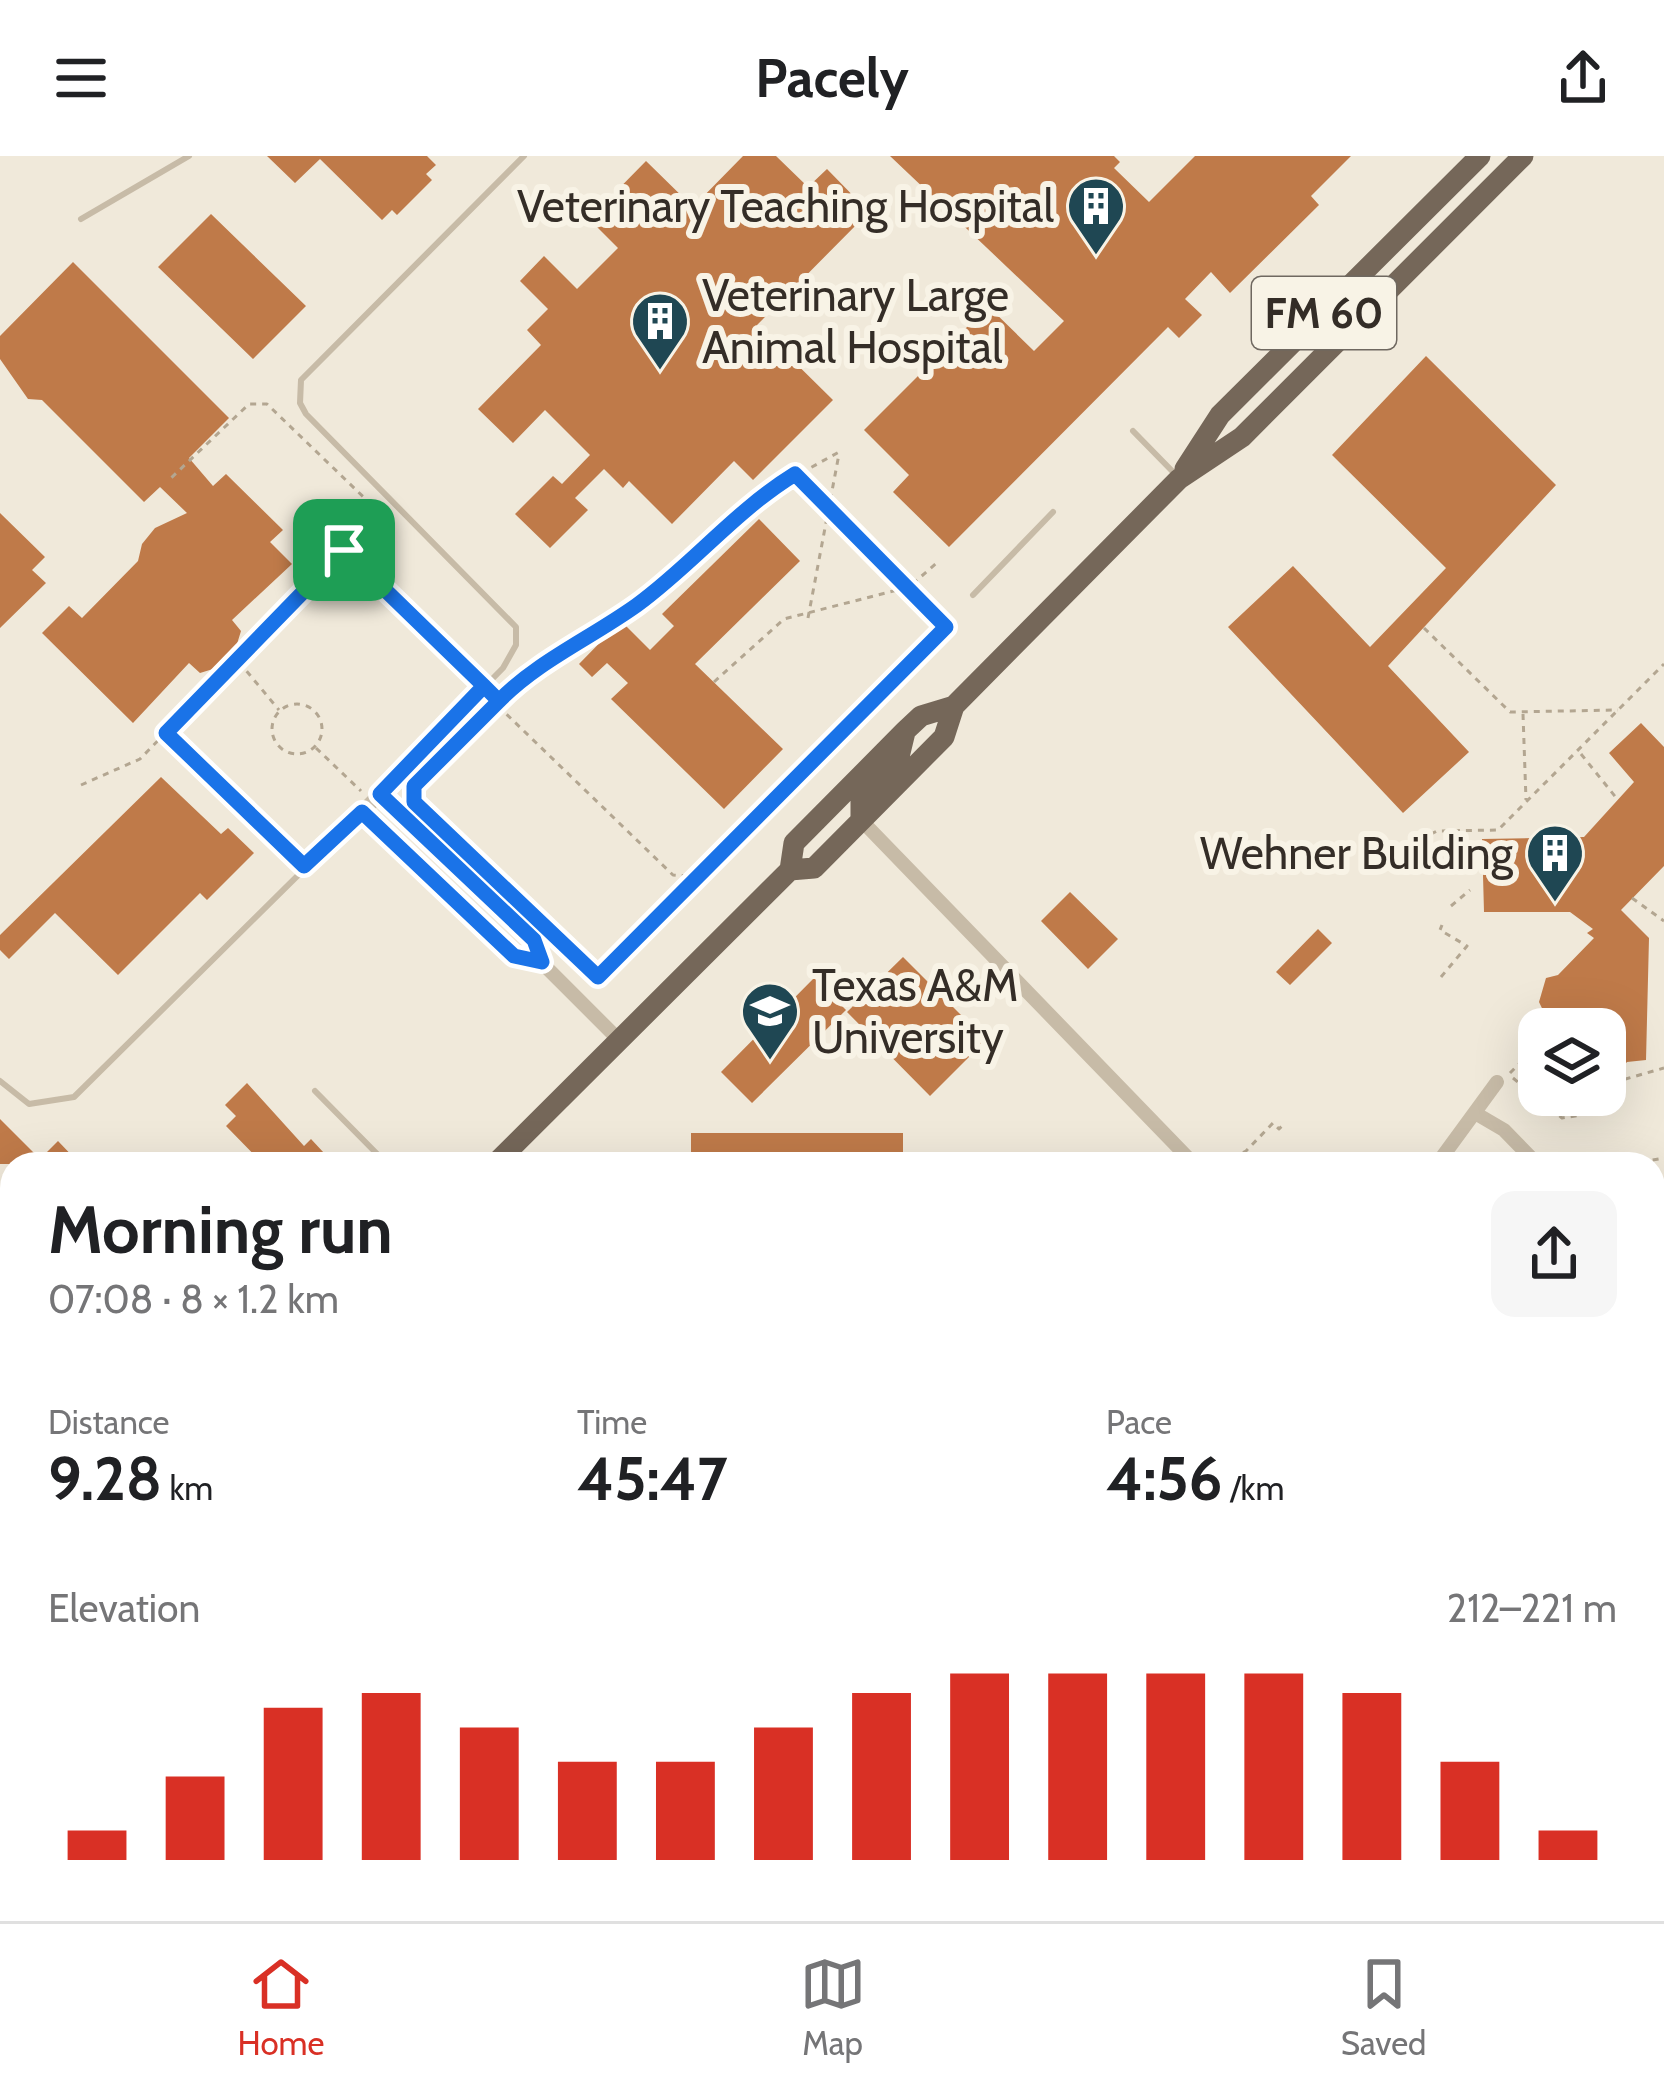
<!DOCTYPE html>
<meta charset="utf-8">
<style>
:root{--surface:#fff;--page:#f6f6f6;--text:#202124;--muted:#757577;--line:#e0e0e0;--accent:#d93025}
body{margin:0;font-family:Cabin,sans-serif;background:var(--page);color:var(--text);height:100vh;display:flex;flex-direction:column;font-size:45px;white-space:nowrap}
*{box-sizing:border-box;margin:0}
p{font-size:39px;color:var(--muted)}
.icon{flex:none;width:66px;height:66px;fill:none;stroke:currentColor;stroke-width:2;stroke-linecap:round;stroke-linejoin:round}
.map{position:relative;flex:1;overflow:hidden}
.side{position:absolute;left:0px;top:996px;width:1665px;height:771px;display:flex;flex-direction:column;background:var(--surface);border-radius:36px 36px 0 0;box-shadow:0 12px 48px #0002}
.side>*{flex:none}
.tools{position:absolute;left:1518px;top:852px;display:grid;gap:24px}
.tools a{display:grid;place-items:center;width:108px;height:108px;border-radius:24px;background:var(--surface);box-shadow:0 12px 48px #0002;font-size:60px}
.pin{position:absolute;display:grid;place-items:center;width:102px;height:102px;color:#fff;margin:-51px;border-radius:24px;box-shadow:0 6px 18px #0006}
.round{display:grid;place-items:center;flex:none;width:126px;height:126px;border-radius:24px;background:var(--page)}
.overview{display:flex;align-items:center;justify-content:space-between;height:204px;padding:0 48px}
h1{font-size:66px;font-weight:700;line-height:90px}
.stats{display:grid;grid-template-columns:repeat(3,1fr);gap:18px;height:204px;padding:12px 48px}
.stats div{display:grid;align-content:center}
.stats b{font-size:60px;font-weight:700}
.stats small{font-size:33px;font-weight:400}
.stats p{font-size:33px}
.chart{height:336px;padding:24px 48px}
.chart p{display:flex;justify-content:space-between}
.chart svg{width:100%;height:216px;margin-top:12px;stroke:var(--accent);stroke-width:6}
header{display:flex;justify-content:space-between;align-items:center;height:156px;padding:0 48px;background:var(--surface);font-size:54px;font-weight:700}
.menu{display:flex;justify-content:space-around;align-items:center;height:168px;border-top:3px solid var(--line);background:var(--surface);font-size:33px;color:var(--muted)}
.menu a{display:grid;justify-items:center;gap:6px}
.menu .active{color:var(--accent)}
.map>svg:first-child{display:block}
</style>
<header><svg class="icon" aria-label="menu" viewBox="0 0 24 24"><path d="M4 6h16M4 12h16M4 18h16"/></svg>Pacely<svg class="icon" aria-label="share" viewBox="0 0 24 24"><path d="M12 15V3M7 8l5-5 5 5M5 13v7h14v-7"/></svg></header>
<div class="map">
<svg width="1664" height="1765" viewBox="0 0 1664 1765">
<rect width="100%" height="100%" fill="#f0e9da"/>
<!-- green -->
<path fill="#acbe9b" d="M 1664,1437 L 1664,1720 L 1653,1728 L 1653,1439 Z
M 1169,1755 L 1619,1755 L 1606,1765 L 1164,1765 Z"/>
<g fill="none" stroke-linecap="round" stroke-linejoin="round">
<!-- stream -->
<path stroke="#7ba1ab" stroke-width="4.5" d="M 1254,1755 L 1256,1765"/>
</g>
<!-- building -->
<path fill="#bf7a49" d="M 267,0 L 427,0 L 436,9 L 426,18 L 432,24 L 397,59 L 392,54 L 382,64 L 320,3 L 295,27 Z
M 743,0 L 776,0 L 808,31 L 827,13 L 869,56 L 757,169 L 833,244 L 753,324 L 734,305 L 672,368 L 629,325 L 623,332 L 604,313 L 575,342 L 588,354 L 550,392 L 515,358 L 553,320 L 562,328 L 590,299 L 545,254 L 513,287 L 478,253 L 541,189 L 527,174 L 548,153 L 520,125 L 544,100 L 577,133 L 618,92 L 589,63 L 646,5 L 693,51 Z
M 890,0 L 1114,0 L 1120,6 L 1114,12 L 1149,46 L 1195,0 L 1351,0 L 1311,40 L 1319,49 L 1230,137 L 1211,116 L 1185,143 L 1202,159 L 1179,182 L 1168,171 L 949,391 L 893,336 L 909,319 L 864,274 L 988,150 L 1034,195 L 1064,165 Z
M 211,58 L 306,150 L 253,203 L 158,111 Z
M 73,106 L 229,262 L 189,302 L 213,330 L 226,318 L 283,374 L 270,386 L 292,408 L 232,464 L 241,475 L 237,488 L 245,496 L 220,520 L 213,513 L 200,517 L 189,507 L 133,567 L 42,477 L 69,450 L 82,462 L 138,405 L 142,388 L 155,372 L 187,357 L 160,331 L 144,346 L 42,244 L 28,243 L 0,203 L 0,180 Z
M 1426,200 L 1556,329 L 1388,510 L 1469,596 L 1403,657 L 1228,471 L 1293,410 L 1370,491 L 1446,412 L 1332,299 Z
M 0,357 L 45,401 L 32,414 L 46,427 L 0,472 Z
M 759,363 L 800,405 L 695,508 L 783,593 L 724,653 L 611,543 L 628,527 L 607,507 L 592,521 L 579,508 L 621,465 L 650,494 L 674,470 L 662,458 Z
M 1641,567 L 1664,591 L 1664,710 L 1621,754 L 1649,782 L 1646,904 L 1627,906 L 1605,931 L 1605,873 L 1552,873 L 1539,846 L 1546,822 L 1558,819 L 1594,782 L 1587,777 L 1593,773 L 1570,756 L 1484,756 L 1482,683 L 1584,681 L 1634,626 L 1609,597 Z
M 161,621 L 221,678 L 228,672 L 254,697 L 207,744 L 200,737 L 118,819 L 55,757 L 9,803 L 0,794 L 0,779 Z
M 1070,736 L 1118,783 L 1088,813 L 1041,765 Z
M 1318,773 L 1332,787 L 1290,829 L 1276,816 Z
M 903,801 L 986,884 L 930,940 L 847,856 Z
M 814,822 L 846,854 L 752,947 L 721,916 Z
M 247,927 L 304,990 L 311,983 L 324,997 L 312,1008 L 263,1008 L 226,970 L 236,960 L 225,949 Z
M 0,963 L 40,1003 L 58,985 L 80,1008 L 0,1008 Z
M 691,977 L 903,977 L 903,1008 L 691,1008 Z"/>
<g fill="none" stroke-linecap="round" stroke-linejoin="round">
<!-- path -->
<path stroke="#b3a691" stroke-width="3" stroke-dasharray="6 6" stroke-linecap="butt" d="M 346,396 L 476,523
M 808,462 L 839,298
M 1424,472 L 1510,556 L 1618,554
M 239,506 L 279,554
M 714,526 L 784,463 L 909,431 L 939,405
M272 573a25 25 0 1 1 50 0a25 25 0 1 1-50 0Z
M 498,550 L 673,719 L 701,721 L 947,471 L 796,319
M 1523,558 L 1526,644
M 168,578 L 299,705
M 316,592 L 361,635
M 1581,598 L 1618,644
M 81,629 L 140,603 L 380,357 L 267,248 L 249,248 L 170,323
M 1377,705 L 1437,675 L 1498,674 L 1664,508
M 701,721 L 598,821 L 419,650 L 414,630 L 518,526 L 639,447 L 754,343 L 839,296
M 1632,742 L 1664,765
M 1451,750 L 1470,734
M 1441,821 L 1467,790 L 1440,774 L 1442,769
M 1510,917 L 1539,888
M 1513,922 L 1562,962 L 1582,959 L 1605,939
M 1606,938 L 1622,924 L 1664,912
M 1222,1008 L 1246,995 L 1273,967 L 1279,973 L 1285,967
M 1629,1008 L 1664,1002
M 1653,1515 L 1664,1517
M 0,1590 L 12,1597
M 169,1755 L 179,1765
M 285,1755 L 294,1765
M 349,1755 L 355,1765
M 964,1755 L 974,1765
M 1356,1755 L 1398,1765
M 1447,1755 L 1451,1765
M 1521,1755 L 1529,1765
M 1297,1758 L 1320,1765
M 457,1765 L 467,1755
M 560,1765 L 570,1755
M 1152,1765 L 1158,1755
M 1347,1765 L 1349,1755
M 1455,1765 L 1460,1755
M 1478,1765 L 1483,1755
M 1560,1765 L 1560,1755
M 1651,1765 L 1664,1755"/>
<!-- service -->
<path stroke="#c7bba7" stroke-width="6" d="M 81,63 L 189,0
M 1133,275 L 1177,320
M 973,439 L 1053,356
M 382,635 L 503,512 L 516,489 L 516,471 L 306,258 L 300,247 L 301,224 L 524,0
M 0,925 L 29,948 L 74,941 L 362,656
M 315,935 L 387,1008
M 318,1755 L 320,1765"/>
<!-- minor -->
<path stroke="#c7bba7" stroke-width="14" d="M 861,664 L 1194,1008
M 541,806 L 514,800 L 362,656 L 380,638 L 534,785 L 541,806 L 618,883
M 1475,957 L 1504,974 L 1537,1008
M 1437,1008 L 1497,926
M 1653,1236 L 1664,1236
M 0,1531 L 12,1542
M 1653,1738 L 1664,1729
M 227,1755 L 237,1765
M 484,1765 L 494,1755
M 532,1765 L 543,1755
M 1618,1765 L 1631,1755"/>
<!-- primary -->
<path stroke="#756759" stroke-width="21" d="M 1185,313 L 1220,259 L 1480,0
M 861,664 L 861,643 L 898,605 L 905,576
M 790,714 L 814,712 L 944,581 L 954,550 L 1179,323 L 1242,281 L 1523,0
M 495,1008 L 790,714 L 794,687 L 905,575 L 921,560 L 954,550
M 0,1461 L 12,1452
M 0,1508 L 12,1496"/>
</g>
<g fill="none" stroke-linecap="round" stroke-linejoin="round">
<defs>
<path id="route" d="M 344,394 L 166,577 L 304,710 L 362,656 L 514,800 L 542,806 L 534,784 L 380,638 L 484,530 L 499,545 L 414,630 L 414,646 L 598,821 L 946,471 L 795,318 C 735,355 693,408 637,449 C 591,482 538,505 499,545 L 484,530 L 344,394"/>
</defs>
<!-- route casing -->
<use href="#route" stroke="#fff" stroke-width="24"/>
<!-- route -->
<use href="#route" stroke="#1a73e8" stroke-width="15"/>
</g>
<!-- icons -->
<defs>
<symbol id="building-pin" viewBox="-11 -11 22 30"><path d="M0 17L-7.5 6A9.5 9.5 0 1 1 7.5 6Z" fill="#1f4753" stroke="#f8f3e6"/><path d="M-4-6H4V6H1V3H-1V6H-4ZM-2.5-4.3h1.7v1.8h-1.7ZM.8-4.3h1.7v1.8H.8ZM-2.5-1h1.7V.8h-1.7ZM.8-1h1.7V.8H.8Z" fill="#fff"/></symbol>
<symbol id="university-pin" viewBox="-11 -11 22 30"><path d="M0 17L-7.5 6A9.5 9.5 0 1 1 7.5 6Z" fill="#1f4753" stroke="#f8f3e6"/><path d="M0-5L7-2L0 1L-7-2ZM-4 1L0 2.5L4 1V4Q0 6-4 4Z" fill="#fff"/></symbol>
</defs>
<g fill-rule="evenodd">
<use href="#building-pin" x="1063" y="17" width="66" height="90"/>
<use href="#building-pin" x="627" y="132" width="66" height="90"/>
<use href="#building-pin" x="1522" y="664" width="66" height="90"/>
<use href="#university-pin" x="737" y="822" width="66" height="90"/>
</g>
<g text-anchor="middle" stroke-width="12" stroke-linejoin="round" paint-order="stroke">
<!-- shield labels -->
<rect fill="#f8f3e6" stroke="#6f6860" stroke-width="3" x="1252" y="121" width="144" height="72" rx="9"/>
<g font-size="42" font-weight="bold" fill="#342d27">
<text x="1324" y="172">FM 60</text>
</g>
<!-- poi labels -->
<g font-size="45" fill="#342d27" stroke="#f8f3e6" text-anchor="end">
<text x="1054" y="66">Veterinary Teaching Hospital</text>
<text x="702" y="155" text-anchor="start">Veterinary Large<tspan x="702" dy="52">Animal Hospital</tspan></text>
<text x="1513" y="713">Wehner Building</text>
<text x="812" y="845" text-anchor="start">Texas A&amp;M<tspan x="812" dy="52">University</tspan></text>
</g>
</g>
</svg>
<div class="tools">
<a><svg class="icon" aria-label="layers" viewBox="0 0 24 24"><path d="M12 4l9 5-9 5-9-5zM3 14l9 5 9-5"/></svg></a>
</div>
<div class="pin" style="left:344px;top:394px;background:#1e9e55"><svg class="icon" aria-label="arrive" viewBox="0 0 24 24"><path d="M6 21V4h12l-3 4 3 4H6"/></svg></div>
<section class="side">
<div class="overview"><div><h1>Morning run</h1><p>07:08 · 8 × 1.2 km</p></div><a class="round"><svg class="icon" aria-label="share" viewBox="0 0 24 24"><path d="M12 15V3M7 8l5-5 5 5M5 13v7h14v-7"/></svg></a></div>
<div class="stats">
<div><p>Distance</p><b>9.28<small> km</small></b></div>
<div><p>Time</p><b>45:47</b></div>
<div><p>Pace</p><b>4:56<small> /km</small></b></div>
</div>
<div class="chart"><p><span>Elevation</span>212–221 m</p>
<svg viewBox="0 0 160 44" preserveAspectRatio="none"><path d="M5 44V38M15 44V27M25 44V13M35 44V10M45 44V17M55 44V24M65 44V24M75 44V17M85 44V10M95 44V6M105 44V6M115 44V6M125 44V6M135 44V10M145 44V24M155 44V38"/></svg>
</div>
</section>
</div>
<nav class="menu">
<a class="active"><svg class="icon" aria-label="home" viewBox="0 0 24 24"><path d="M3 11l9-7 9 7M6 9v11h12V9"/></svg>Home</a>
<a><svg class="icon" aria-label="map" viewBox="0 0 24 24"><path d="M3 6l6-2 6 2 6-2v14l-6 2-6-2-6 2zM9 4v14M15 6v14"/></svg>Map</a>
<a><svg class="icon" aria-label="saved" viewBox="0 0 24 24"><path d="M7 4h10v16l-5-4-5 4z"/></svg>Saved</a>
</nav>
